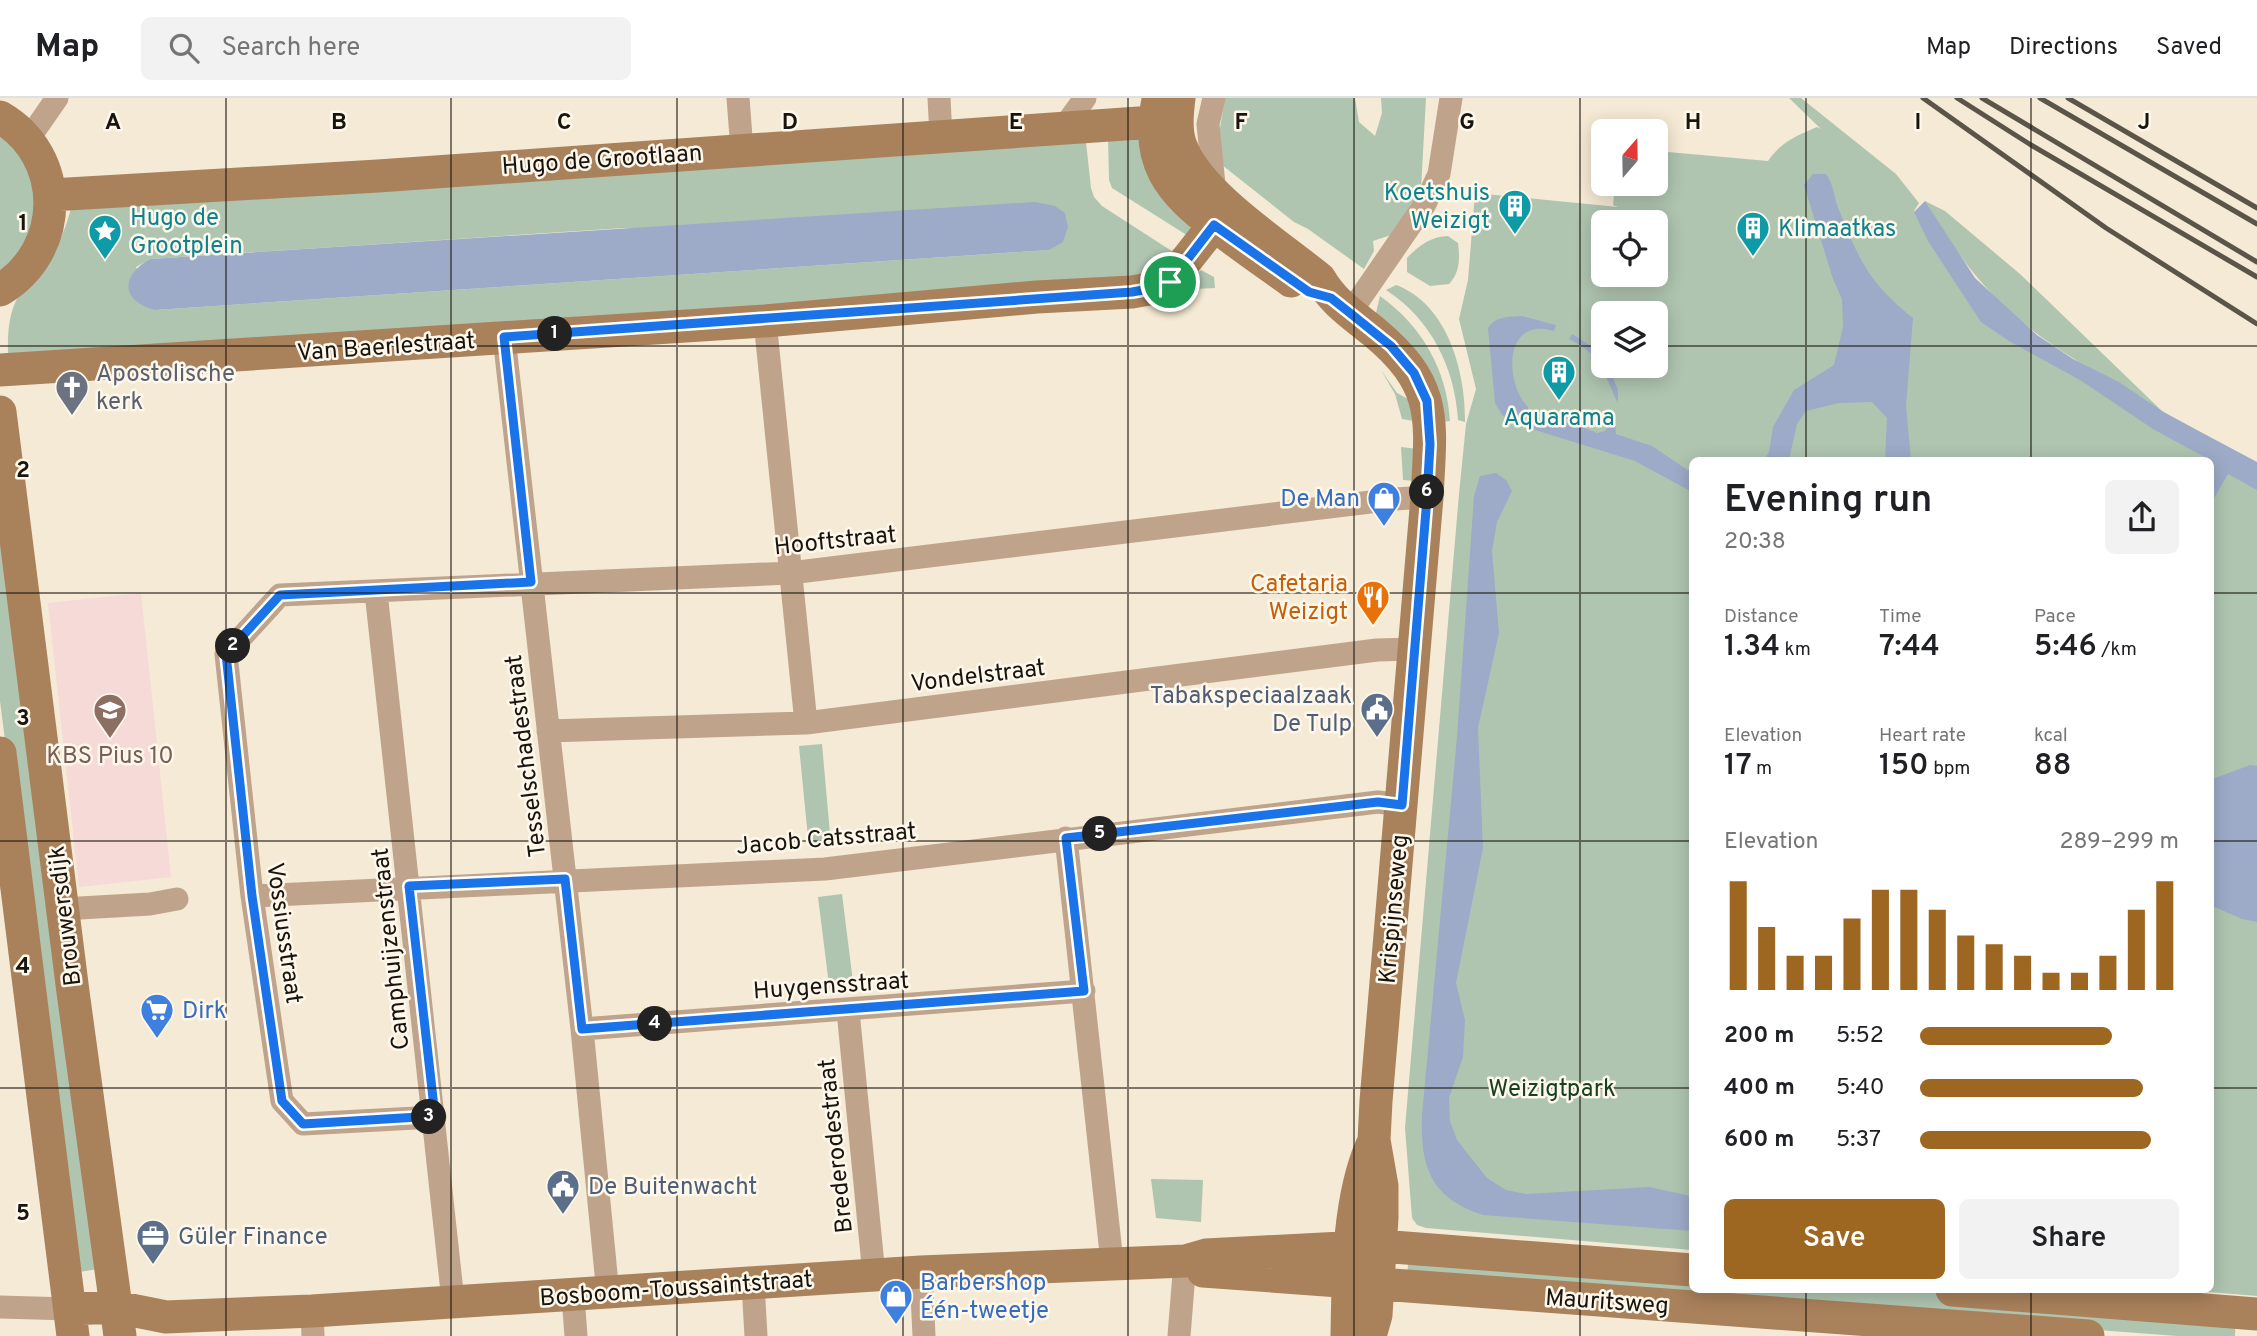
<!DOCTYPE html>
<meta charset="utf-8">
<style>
:root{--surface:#fff;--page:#f2f2f2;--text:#202124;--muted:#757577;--line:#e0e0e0;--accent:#9d6721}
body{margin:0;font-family:Overpass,sans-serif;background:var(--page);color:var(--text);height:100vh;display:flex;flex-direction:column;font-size:26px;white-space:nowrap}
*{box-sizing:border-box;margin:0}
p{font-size:23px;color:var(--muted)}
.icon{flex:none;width:38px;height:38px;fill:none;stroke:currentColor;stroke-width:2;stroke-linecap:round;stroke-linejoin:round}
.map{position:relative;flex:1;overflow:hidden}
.drawer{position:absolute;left:1689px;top:359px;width:525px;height:836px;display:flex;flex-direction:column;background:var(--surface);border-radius:10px;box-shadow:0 4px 18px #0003}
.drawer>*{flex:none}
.needle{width:46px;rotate:20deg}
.tools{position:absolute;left:1591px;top:21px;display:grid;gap:14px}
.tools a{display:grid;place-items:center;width:77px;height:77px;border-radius:10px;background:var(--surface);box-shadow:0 4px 18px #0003;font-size:35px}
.pin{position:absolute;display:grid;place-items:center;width:60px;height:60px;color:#fff;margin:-30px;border:4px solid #fff;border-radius:50%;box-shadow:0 2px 7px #0007}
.km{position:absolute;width:35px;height:35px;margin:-18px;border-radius:50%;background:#222;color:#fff;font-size:19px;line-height:35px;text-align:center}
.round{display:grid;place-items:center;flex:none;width:74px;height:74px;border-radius:10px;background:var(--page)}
.overview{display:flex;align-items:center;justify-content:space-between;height:119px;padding:0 35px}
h1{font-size:38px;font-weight:600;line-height:52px}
.figures{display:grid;grid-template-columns:repeat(3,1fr);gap:10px;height:119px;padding:7px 35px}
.figures div{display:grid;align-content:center}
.figures b{font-size:30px;font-weight:600}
.figures small{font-size:19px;font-weight:400}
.figures p{font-size:19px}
.chart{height:196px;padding:14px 35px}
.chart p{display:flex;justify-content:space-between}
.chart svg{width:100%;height:126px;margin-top:7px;stroke:var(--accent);stroke-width:6}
.primary-button{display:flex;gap:14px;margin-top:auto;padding:14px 35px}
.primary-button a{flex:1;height:80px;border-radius:10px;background:var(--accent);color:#fff;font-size:28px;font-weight:600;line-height:80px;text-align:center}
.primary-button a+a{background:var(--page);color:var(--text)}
ul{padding:0 35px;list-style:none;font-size:23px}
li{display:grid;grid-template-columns:112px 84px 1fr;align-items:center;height:52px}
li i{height:18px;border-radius:9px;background:var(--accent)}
header{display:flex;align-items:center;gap:42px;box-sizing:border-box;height:98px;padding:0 35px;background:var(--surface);border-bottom:2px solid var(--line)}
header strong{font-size:33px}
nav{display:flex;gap:38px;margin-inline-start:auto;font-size:24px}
.search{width:490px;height:63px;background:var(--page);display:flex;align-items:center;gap:18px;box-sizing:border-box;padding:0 24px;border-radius:10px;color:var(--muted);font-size:26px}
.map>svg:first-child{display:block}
</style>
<header>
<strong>Map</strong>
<div class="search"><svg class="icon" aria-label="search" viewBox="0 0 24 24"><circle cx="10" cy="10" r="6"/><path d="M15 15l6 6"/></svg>Search here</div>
<nav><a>Map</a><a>Directions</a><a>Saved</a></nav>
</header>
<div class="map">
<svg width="2257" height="1238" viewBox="0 0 2257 1238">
<rect width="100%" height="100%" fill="#f5ead5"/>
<!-- education -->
<path fill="#f5dad8" d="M 141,495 L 171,779 L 79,789 L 48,505 Z"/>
<!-- green -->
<path fill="#afc5b0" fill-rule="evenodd" d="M 1225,0 L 1355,0 L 1359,24 L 1375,38 L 1382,15 L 1381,0 L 1426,0 L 1421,91 L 1391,137 L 1373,143 L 1374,153 L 1364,171 L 1308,131 L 1294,124 L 1222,67 L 1217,48 Z
M 1789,0 L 1801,0 L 1896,76 L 1919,105 L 1914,113 L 1972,185 L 2057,256 L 2150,305 C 2124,288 2097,276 2071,259 C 2002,216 1966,173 1925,103 L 1945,113 L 2020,176 L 2162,313 L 2257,366 L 2257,1198 L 2184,1192 L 2210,1192 L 2210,362 L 1692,362 L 1692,1152 L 1426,1130 L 1417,1127 L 1412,1120 L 1405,1030 L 1459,396 L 1466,326 L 1476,291 L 1459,221 L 1468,182 L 1475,95 L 1618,109 L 1613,107 L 1615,86 L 1654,87 L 1657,53 L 1768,63 C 1781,44 1796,38 1817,29 L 1821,31 ZM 1603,124 L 1656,124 L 1656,177 L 1603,177 ZM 1603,215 L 1656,215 L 1656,268 L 1603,268 Z
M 0,27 L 21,45 L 42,120 L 0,181 Z
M 1141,32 L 1201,126 L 1193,141 L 1112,90 L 1109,82 L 1108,37 Z
M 1085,35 L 1091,90 L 1094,99 L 1102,108 L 1181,159 L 1152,184 L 8,256 C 6,189 31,190 60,141 C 66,130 69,116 73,105 ZM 624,130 L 1049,152 L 155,212 L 136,169 L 150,161 Z
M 1448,138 L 1458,145 C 1460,160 1460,175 1449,186 L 1430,188 L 1407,174 L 1407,160 C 1418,148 1432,138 1448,138 Z
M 1201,172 L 1214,179 L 1215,190 L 1177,192 Z
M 1396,187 C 1448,206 1466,275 1465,324 L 1458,322 C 1455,270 1431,221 1386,192 Z
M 1380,198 C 1422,228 1447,272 1450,323 L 1442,324 L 1375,219 Z
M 1381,272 L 1397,295 L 1408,301 L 1414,323 L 1402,321 L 1395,296 Z
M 1401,349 L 1418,351 L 1416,383 L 1403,382 Z
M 0,408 L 104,1170 L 73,1175 L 0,603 Z
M 822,646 L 831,747 L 809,750 L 799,648 Z
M 842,796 L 854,892 L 830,895 L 818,799 Z
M 1151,1081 L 1203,1082 L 1201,1124 L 1156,1120 Z
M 1409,1155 L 1692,1176 L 1692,1192 L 1896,1192 L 2236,1219 L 2235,1238 L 2177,1238 L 1407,1179 Z"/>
<!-- water -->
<path fill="#9dabc8" d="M 1813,76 L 1826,76 C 1834,86 1834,101 1839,112 C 1859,162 1870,186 1913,220 L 1906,308 L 1911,362 L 1885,362 L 1887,320 L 1872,304 L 1839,305 L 1806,313 L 1797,326 L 1789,362 L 1764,362 L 1769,354 L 1773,329 L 1794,292 L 1834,267 L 1843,229 L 1842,201 L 1833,181 L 1804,87 Z
M 1925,103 L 1975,180 L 2037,237 L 2073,261 L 2119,284 L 2165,315 L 2257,364 L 2257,392 L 2228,376 L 2210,407 L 2210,375 L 2214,367 L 2210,362 L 2153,331 L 2080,282 L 2009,243 L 1981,224 L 1928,143 L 1914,114 Z
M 1035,104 L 1055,108 L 1065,115 L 1068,129 L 1063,144 L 1049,152 L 155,212 C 121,203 120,178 150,161 Z
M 1522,218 L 1556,227 L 1554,233 C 1502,218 1505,286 1528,309 L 1528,314 L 1582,320 L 1585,330 L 1597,335 L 1605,333 L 1611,323 L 1615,324 L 1616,336 L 1652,348 L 1692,375 L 1692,394 L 1635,363 L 1519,327 L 1502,317 L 1495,305 L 1488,230 C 1496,218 1508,219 1522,218 Z
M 1572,236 C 1584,244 1603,252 1603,268 L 1609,271 L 1618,292 L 1618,305 C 1603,276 1605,259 1569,241 Z
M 1496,375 L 1506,382 L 1512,393 L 1497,424 L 1492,453 L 1499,535 L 1478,630 L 1483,750 L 1456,885 L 1465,922 L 1463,959 L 1449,1000 L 1450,1023 L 1457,1042 L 1487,1080 L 1506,1092 L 1526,1096 L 1649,1089 L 1686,1097 L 1692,1099 L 1692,1133 L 1483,1117 C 1431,1100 1420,1070 1422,1017 L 1457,639 L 1474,398 L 1480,378 Z
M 2250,667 L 2257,668 L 2257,824 L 2242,821 L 2210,807 L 2210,682 Z"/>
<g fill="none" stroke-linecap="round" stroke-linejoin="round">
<!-- street -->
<path stroke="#bfa48b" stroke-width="23" d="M 738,0 L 742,52
M 939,0 L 941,38
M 1214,0 L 1208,26 L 1215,97
M 1064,29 L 1085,0
M 28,42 L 57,0
M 1350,215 L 1425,106 L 1439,76 L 1451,0
M 765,223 L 806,625
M 504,239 L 582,931 L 608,1196
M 376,494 L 453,1203
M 548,633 L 806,625 L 1377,552 L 1414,551
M 1066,740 L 1112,1164
M 252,798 L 825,771 L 1378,704 L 1402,707
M 62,811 L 150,806 L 177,801
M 848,913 L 874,1177
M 582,931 L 1084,893
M 435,1019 L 303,1026 L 282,1003 L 252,798 L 226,556 L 280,497 L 790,475 L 1395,401 L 1427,399
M 921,1174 L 924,1238
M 753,1186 L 756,1238
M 573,1198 L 576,1238
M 0,1209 L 70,1211
M 312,1213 L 313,1238
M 1179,1238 L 1185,1163"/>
<!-- secondary -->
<path stroke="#a9815b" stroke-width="33" d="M 1179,0 C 1177,15 1175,34 1181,48 C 1198,96 1280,148 1320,181 C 1333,204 1353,217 1374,234 C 1439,288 1431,322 1427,399 L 1376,1003 L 1374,1042 L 1382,1088 L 1382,1119 L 1376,1217 L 1370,1238
M 1158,2 C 1145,64 1169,93 1217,129 C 1241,148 1266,165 1291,183
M 0,19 C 67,58 66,153 0,192
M 51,97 L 378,78 L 1153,24
M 0,272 L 765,223 L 1037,199 L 1132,194 L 1155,190 L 1169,184 L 1214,127 L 1215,97
M 0,314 L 73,894 L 120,1238
M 0,655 L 73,1238
M 1203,1173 L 2088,1238
M 1952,1192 L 2257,1216
M 70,1211 L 116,1209 L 166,1219 L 312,1213 L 921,1174 L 1185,1163 L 1206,1157 L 1380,1148 L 1692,1172
M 1347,1238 C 1348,1179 1348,1101 1372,1047"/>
<!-- rail -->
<path stroke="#5a5449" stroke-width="5" d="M 1923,0 L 2106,130 L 2257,226
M 1957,0 L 2031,47 L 2257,179
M 1982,0 L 2257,164
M 2040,0 L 2257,126
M 2068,0 L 2257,110"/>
</g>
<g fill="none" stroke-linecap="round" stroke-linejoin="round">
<defs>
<path id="route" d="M 1214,127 L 1309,194 L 1331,200 L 1350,215 L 1391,248 L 1414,275 L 1427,303 L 1430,346 L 1427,400 L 1402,707 L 1378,704 L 1066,740 L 1084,893 L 582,931 L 565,781 L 409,788 L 435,1018 L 303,1026 L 282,1003 L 252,798 L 226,556 L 280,497 L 531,484 L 504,239 L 1132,194 L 1155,190 L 1170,184 Z"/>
</defs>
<!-- route casing -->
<use href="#route" stroke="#fff" stroke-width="14"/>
<!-- route -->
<use href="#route" stroke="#1a73e8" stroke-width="9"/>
</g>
<!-- grid -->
<path fill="none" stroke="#19150e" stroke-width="2" stroke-opacity="0.55" d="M 226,0 L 226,1238M 451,0 L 451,1238M 677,0 L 677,1238M 903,0 L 903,1238M 1128,0 L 1128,1238M 1354,0 L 1354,1238M 1580,0 L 1580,1238M 1806,0 L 1806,362M 2031,0 L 2031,362M 0,248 L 1603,248M 1656,248 L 2257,248M 0,495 L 1692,495M 2210,495 L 2257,495M 0,743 L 1692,743M 2210,743 L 2257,743M 0,990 L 1692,990M 2210,990 L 2257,990M 1806,1192 L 1806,1238M 2031,1192 L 2031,1238"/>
<!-- icons -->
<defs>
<symbol id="building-pin" viewBox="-11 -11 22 30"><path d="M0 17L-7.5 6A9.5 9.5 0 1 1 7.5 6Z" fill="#0f9aa8" stroke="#fef7eb"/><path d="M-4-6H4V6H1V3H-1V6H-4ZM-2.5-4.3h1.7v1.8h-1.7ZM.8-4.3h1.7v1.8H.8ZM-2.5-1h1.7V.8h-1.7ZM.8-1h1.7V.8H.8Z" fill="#fff"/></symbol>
<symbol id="sight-pin" viewBox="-11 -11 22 30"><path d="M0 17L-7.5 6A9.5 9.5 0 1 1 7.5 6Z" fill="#0f9aa8" stroke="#fef7eb"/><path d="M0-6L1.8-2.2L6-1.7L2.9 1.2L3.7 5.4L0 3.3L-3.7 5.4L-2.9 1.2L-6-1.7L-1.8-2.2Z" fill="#fff"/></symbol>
<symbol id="church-pin" viewBox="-11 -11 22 30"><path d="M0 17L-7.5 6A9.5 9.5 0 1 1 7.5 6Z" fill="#6b7280" stroke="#fef7eb"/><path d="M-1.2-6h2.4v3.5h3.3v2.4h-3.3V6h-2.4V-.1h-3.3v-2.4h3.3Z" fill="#fff"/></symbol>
<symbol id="shop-pin" viewBox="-11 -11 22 30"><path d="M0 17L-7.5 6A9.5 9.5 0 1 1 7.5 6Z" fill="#3f7fe0" stroke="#fef7eb"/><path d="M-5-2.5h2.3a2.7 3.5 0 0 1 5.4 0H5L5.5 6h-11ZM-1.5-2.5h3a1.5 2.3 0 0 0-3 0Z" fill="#fff"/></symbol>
<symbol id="restaurant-pin" viewBox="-11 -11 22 30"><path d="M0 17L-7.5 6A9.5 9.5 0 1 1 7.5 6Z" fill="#e8710a" stroke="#fef7eb"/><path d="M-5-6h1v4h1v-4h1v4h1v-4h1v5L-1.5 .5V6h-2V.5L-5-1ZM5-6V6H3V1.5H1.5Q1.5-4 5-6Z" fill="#fff"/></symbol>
<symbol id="civic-pin" viewBox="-11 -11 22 30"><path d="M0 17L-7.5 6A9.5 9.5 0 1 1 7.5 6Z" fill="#5c6f8a" stroke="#fef7eb"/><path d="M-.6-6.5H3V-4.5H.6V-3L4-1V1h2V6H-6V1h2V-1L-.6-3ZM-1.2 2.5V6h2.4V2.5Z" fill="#fff"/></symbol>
<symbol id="school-pin" viewBox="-11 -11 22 30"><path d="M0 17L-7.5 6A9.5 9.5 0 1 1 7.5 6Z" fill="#8d6e63" stroke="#fef7eb"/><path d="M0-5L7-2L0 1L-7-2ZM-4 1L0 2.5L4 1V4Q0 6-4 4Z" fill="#fff"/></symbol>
<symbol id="supermarket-pin" viewBox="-11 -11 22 30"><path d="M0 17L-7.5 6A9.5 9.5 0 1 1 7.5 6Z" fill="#3f7fe0" stroke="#fef7eb"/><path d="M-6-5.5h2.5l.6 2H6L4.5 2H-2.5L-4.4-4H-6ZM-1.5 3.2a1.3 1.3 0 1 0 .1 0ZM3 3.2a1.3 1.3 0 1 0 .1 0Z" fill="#fff"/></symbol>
<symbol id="office-pin" viewBox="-11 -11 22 30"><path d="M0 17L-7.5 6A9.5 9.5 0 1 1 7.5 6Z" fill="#5c6f8a" stroke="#fef7eb"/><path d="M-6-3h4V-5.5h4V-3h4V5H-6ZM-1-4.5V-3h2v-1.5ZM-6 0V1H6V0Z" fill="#fff"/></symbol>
</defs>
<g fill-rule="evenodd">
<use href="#building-pin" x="1496" y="89" width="38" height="52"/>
<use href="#building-pin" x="1734" y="111" width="38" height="52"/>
<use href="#sight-pin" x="86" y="114" width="38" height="52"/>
<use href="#building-pin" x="1540" y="255" width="38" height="52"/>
<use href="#church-pin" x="53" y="270" width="38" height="52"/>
<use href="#shop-pin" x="1365" y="381" width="38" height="52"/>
<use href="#restaurant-pin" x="1354" y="480" width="38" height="52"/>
<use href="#civic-pin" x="1358" y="592" width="38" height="52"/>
<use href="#school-pin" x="91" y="593" width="38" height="52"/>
<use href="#supermarket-pin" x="138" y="893" width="38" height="52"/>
<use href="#civic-pin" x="544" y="1069" width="38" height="52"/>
<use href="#office-pin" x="134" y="1119" width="38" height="52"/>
<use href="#shop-pin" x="877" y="1179" width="38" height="52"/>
</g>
<g text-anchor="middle" stroke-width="5" stroke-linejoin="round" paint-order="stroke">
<!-- street labels -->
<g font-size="24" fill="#19150e" stroke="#fef7eb">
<text transform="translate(602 61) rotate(-4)" y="8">Hugo de Grootlaan</text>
<text transform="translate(386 248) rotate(-4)" y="8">Van Baerlestraat</text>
<text transform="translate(835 442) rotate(-6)" y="8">Hooftstraat</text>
<text transform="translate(978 577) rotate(-7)" y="8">Vondelstraat</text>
<text transform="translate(525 658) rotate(-97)" y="8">Tesselschadestraat</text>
<text transform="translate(826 740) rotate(-5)" y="8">Jacob Catsstraat</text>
<text transform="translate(1393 811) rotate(-85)" y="8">Krispijnseweg</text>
<text transform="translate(64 818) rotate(-97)" y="8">Brouwersdijk</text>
<text transform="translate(285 835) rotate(82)" y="8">Vossiusstraat</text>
<text transform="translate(390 851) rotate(-96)" y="8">Camphuijzenstraat</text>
<text transform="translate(831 887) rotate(-4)" y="8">Huygensstraat</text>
<text transform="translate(835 1048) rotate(-96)" y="8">Brederodestraat</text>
<text transform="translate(676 1190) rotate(-4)" y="8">Bosboom-Toussaintstraat</text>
<text transform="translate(1607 1203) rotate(4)" y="8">Mauritsweg</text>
</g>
<!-- culture labels -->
<g font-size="24" fill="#0d838f" stroke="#fef7eb" text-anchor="start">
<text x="1490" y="102" text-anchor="end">Koetshuis<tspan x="1490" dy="28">Weizigt</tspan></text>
<text x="130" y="127">Hugo de<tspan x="130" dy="28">Grootplein</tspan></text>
<text x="1778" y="138">Klimaatkas</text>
<text x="1559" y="327" text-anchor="middle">Aquarama</text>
</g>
<!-- worship labels -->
<g font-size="24" fill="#5b616d" stroke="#fef7eb" text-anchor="start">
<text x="96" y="283">Apostolische<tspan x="96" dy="28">kerk</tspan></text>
</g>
<!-- shop labels -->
<g font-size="24" fill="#366cbe" stroke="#fef7eb" text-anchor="start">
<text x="1360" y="408" text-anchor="end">De Man</text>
<text x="182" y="920">Dirk</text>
<text x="920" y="1192">Barbershop<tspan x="920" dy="28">Één-tweetje</tspan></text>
</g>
<!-- food labels -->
<g font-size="24" fill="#c56008" stroke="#fef7eb" text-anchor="end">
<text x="1348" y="493">Cafetaria<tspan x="1348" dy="28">Weizigt</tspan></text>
</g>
<!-- service labels -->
<g font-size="24" fill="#4e5e75" stroke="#fef7eb" text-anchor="start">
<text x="1352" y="605" text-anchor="end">Tabakspeciaalzaak<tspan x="1352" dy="28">De Tulp</tspan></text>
<text x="588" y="1096">De Buitenwacht</text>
<text x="178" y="1146">Güler Finance</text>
</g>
<!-- education labels -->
<g font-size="24" fill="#785e54" stroke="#fef7eb">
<text x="110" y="665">KBS Pius 10</text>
</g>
<!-- park labels -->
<g font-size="24" fill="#17411e" stroke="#fef7eb">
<text x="1552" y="998">Weizigtpark</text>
</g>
</g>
<g font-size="23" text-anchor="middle" font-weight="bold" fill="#19150e" stroke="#fef7eb" stroke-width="5" stroke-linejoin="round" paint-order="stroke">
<text x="113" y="31">A</text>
<text x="339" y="31">B</text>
<text x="564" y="31">C</text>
<text x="790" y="31">D</text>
<text x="1016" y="31">E</text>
<text x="1241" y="31">F</text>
<text x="1467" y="31">G</text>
<text x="1693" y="31">H</text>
<text x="1918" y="31">I</text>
<text x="2144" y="31">J</text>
<text x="23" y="132">1</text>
<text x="23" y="379">2</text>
<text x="23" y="627">3</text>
<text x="23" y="875">4</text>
<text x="23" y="1122">5</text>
</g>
</svg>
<div class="tools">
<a><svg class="needle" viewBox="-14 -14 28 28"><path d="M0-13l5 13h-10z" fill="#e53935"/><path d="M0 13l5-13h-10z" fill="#757577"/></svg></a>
<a><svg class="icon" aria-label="locate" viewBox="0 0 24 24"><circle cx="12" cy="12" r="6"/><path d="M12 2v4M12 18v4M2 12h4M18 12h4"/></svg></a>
<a><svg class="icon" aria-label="layers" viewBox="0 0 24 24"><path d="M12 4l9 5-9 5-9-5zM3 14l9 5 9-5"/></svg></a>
</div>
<div class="pin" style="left:1170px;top:184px;background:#1e9e55"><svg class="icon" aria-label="arrive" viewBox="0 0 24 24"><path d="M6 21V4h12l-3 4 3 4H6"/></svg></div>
<b class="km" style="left:555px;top:236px">1</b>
<b class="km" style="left:233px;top:548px">2</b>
<b class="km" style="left:429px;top:1019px">3</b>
<b class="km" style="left:655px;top:926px">4</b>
<b class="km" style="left:1100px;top:736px">5</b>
<b class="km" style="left:1427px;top:394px">6</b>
<section class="drawer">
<div class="overview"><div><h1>Evening run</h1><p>20:38</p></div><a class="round"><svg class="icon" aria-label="share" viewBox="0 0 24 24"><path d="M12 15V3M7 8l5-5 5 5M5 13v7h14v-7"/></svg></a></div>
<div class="figures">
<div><p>Distance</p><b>1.34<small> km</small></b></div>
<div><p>Time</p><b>7:44</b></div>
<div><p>Pace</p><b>5:46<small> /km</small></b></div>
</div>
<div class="figures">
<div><p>Elevation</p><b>17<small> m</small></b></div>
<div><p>Heart rate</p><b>150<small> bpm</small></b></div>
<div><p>kcal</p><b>88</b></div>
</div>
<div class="chart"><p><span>Elevation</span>289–299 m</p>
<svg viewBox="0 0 160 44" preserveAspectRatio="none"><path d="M5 44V6M15 44V22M25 44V32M35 44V32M45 44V19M55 44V9M65 44V9M75 44V16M85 44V25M95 44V28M105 44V32M115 44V38M125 44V38M135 44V32M145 44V16M155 44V6"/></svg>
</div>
<ul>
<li><b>200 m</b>5:52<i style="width:74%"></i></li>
<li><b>400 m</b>5:40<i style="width:86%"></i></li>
<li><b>600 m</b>5:37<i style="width:89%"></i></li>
</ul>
<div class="primary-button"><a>Save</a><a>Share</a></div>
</section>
</div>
